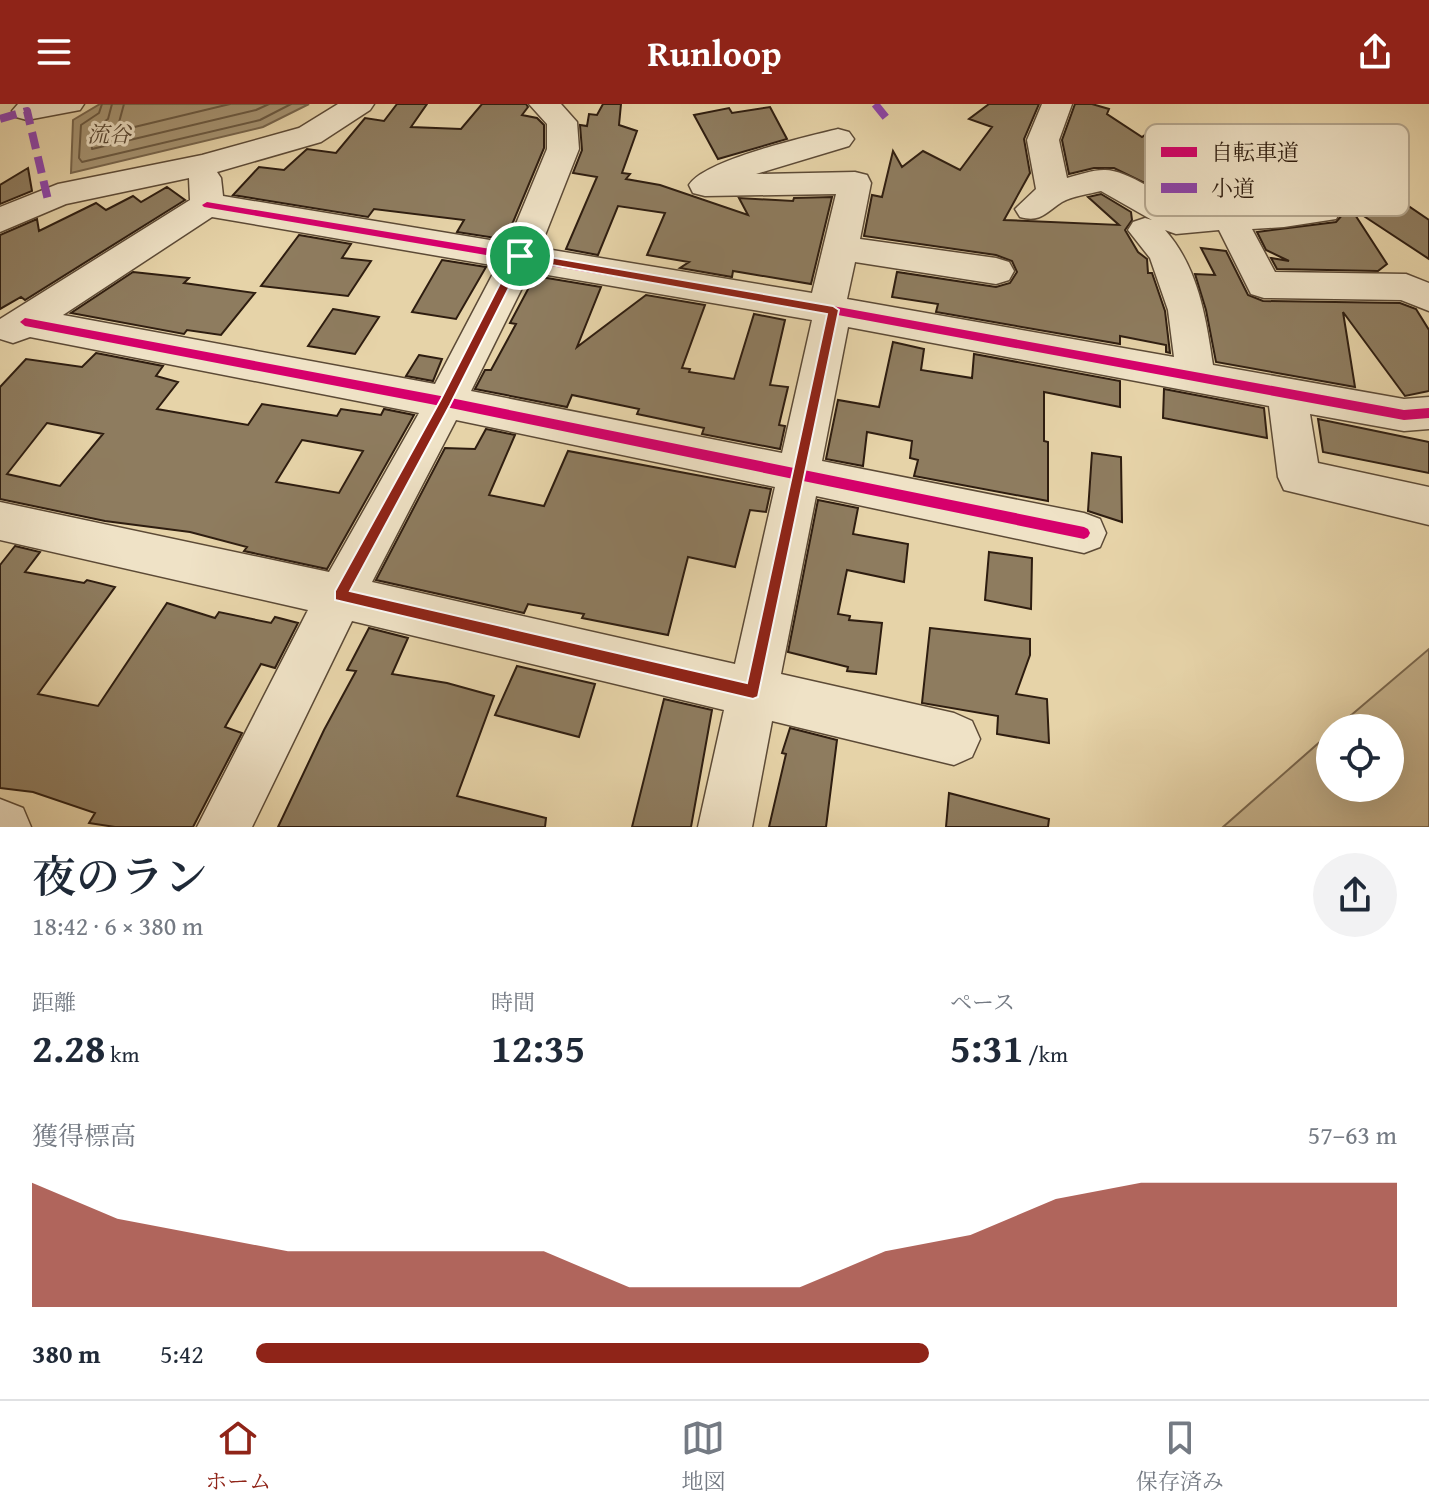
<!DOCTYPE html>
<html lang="ja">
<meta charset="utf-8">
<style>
:root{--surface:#fff;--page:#f2f2f3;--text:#1f2937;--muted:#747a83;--line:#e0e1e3;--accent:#8f2418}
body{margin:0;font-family:"Gentium Book Plus","Noto Serif JP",serif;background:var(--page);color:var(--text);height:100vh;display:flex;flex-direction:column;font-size:30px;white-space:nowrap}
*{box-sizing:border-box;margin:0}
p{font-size:26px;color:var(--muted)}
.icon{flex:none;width:44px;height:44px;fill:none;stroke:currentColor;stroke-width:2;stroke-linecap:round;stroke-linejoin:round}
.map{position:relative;height:723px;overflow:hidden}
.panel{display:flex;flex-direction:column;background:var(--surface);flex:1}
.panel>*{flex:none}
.buttons{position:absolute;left:1316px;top:610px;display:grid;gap:16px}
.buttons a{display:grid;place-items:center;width:88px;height:88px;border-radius:50%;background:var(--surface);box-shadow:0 8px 32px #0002;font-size:40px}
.pin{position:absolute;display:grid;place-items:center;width:68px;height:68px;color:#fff;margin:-34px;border:4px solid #fff;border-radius:50%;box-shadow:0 2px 8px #0007}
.round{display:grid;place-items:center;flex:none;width:84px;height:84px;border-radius:42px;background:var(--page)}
.summary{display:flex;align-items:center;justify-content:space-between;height:136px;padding:0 32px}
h1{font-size:44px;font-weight:600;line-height:60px}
.figures{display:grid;grid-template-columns:repeat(3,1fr);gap:12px;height:136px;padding:8px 32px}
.figures div{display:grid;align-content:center}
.figures b{font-size:40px;font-weight:600}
.figures small{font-size:22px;font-weight:400}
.figures p{font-size:22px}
.chart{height:224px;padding:16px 32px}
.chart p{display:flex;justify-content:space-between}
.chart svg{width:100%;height:144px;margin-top:8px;fill:var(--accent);opacity:.7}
ul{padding:0 32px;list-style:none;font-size:26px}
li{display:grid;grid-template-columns:128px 96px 1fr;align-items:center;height:60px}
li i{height:20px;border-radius:10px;background:var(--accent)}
header{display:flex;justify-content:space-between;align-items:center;height:104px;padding:0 32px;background:var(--accent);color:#fff;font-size:36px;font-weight:600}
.dock{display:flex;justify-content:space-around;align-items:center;height:112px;border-top:2px solid var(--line);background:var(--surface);font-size:22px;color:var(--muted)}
.dock a{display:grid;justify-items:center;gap:4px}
.dock .current{color:var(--accent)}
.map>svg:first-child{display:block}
</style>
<header><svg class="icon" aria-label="menu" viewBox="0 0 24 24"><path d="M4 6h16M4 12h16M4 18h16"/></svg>Runloop<svg class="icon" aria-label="share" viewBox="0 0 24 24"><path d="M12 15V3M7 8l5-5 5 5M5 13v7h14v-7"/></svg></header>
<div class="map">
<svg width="1429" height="723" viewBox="0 0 1429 723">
<rect width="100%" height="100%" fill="#e6d3a8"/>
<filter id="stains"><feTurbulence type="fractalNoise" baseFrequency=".0025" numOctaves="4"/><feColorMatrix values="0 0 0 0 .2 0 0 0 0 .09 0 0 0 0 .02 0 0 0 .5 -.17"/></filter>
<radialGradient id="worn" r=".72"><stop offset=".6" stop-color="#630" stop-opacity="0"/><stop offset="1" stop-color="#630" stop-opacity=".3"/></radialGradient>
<!-- green -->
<path fill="#c7b48e" stroke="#7a684f" stroke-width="2" d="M 1429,545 L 1429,723 L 1223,723 L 1330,629 L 1330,684 L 1390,684 L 1390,624 L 1336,624 Z"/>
<!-- water -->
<path fill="#a79574" stroke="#77654c" stroke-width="2" d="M 100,0 L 309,0 L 263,23 L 71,69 L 73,16 Z"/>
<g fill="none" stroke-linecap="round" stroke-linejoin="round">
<!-- shore -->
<path stroke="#6a5942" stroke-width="2" d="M 102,0 L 99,9 L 81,21 L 79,54 L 82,58 L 260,16 L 291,0
M 112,0 L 108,15 L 91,27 L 92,45 L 256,6 L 269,0
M 124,0 L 118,22 L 122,26 L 230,0"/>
</g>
<!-- building -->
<path fill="#8e7c5f" stroke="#2e1d10" stroke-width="2" fill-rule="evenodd" d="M 397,0 L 427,0 L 411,23 L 461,25 L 482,0 L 526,0 L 528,3 L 522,11 L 537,14 L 544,21 L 544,44 L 511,123 L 502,135 L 457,128 L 464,116 L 374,105 L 368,113 L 233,91 L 259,63 L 284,66 L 307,45 L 336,49 L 365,14 L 384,17 Z
M 603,0 L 621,0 L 619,21 L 637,27 L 622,69 L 630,70 L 626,75 L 660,81 L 748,111 L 739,94 L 793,97 L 794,94 L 832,93 L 811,180 L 733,167 L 732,173 L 680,164 L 689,158 L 647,151 L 665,109 L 618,102 L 598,151 L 566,145 L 597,73 L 573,69 L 582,46 L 580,21 L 587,22 L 589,10 L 597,11 Z
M 989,0 L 1039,0 L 1024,35 L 1030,69 L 1004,116 L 1119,121 L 1088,93 L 1101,90 L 1131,108 L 1132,116 L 1125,126 L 1138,148 L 1147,155 L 1148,169 L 1152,169 L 1165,207 L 1170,249 L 1166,248 L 1166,241 L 1120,232 L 1120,240 L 936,208 L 938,200 L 892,193 L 897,168 L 996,183 L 1010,179 L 1017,168 L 1012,157 L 996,151 L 864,132 L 872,91 L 882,93 L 893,47 L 902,63 L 923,47 L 960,66 L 992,23 L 969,15 Z
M 1075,0 L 1092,0 L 1109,5 L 1107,10 L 1142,33 L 1145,31 L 1232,70 L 1219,38 L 1279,38 L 1297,71 L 1344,66 L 1341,58 L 1373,62 L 1379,88 L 1397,99 L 1401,97 L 1429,116 L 1429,155 L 1350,103 L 1387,160 L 1378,167 L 1277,165 L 1271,154 L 1289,157 L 1266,146 L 1257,128 L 1336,118 L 1344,109 L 1339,97 L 1324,93 L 1184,103 L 1169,77 L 1161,87 L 1114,64 L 1094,64 L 1069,70 L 1062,36 Z
M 770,3 L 787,35 L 718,55 L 694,11 L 729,4 L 732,9 Z
M 28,64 L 32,87 L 0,100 L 0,81 Z
M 167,83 L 185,96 L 25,196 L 21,193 L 0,205 L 0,131 L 37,115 L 39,127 L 96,99 L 106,106 L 133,92 L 141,98 Z
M 299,131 L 351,140 L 342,154 L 371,157 L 348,192 L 261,182 Z
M 1201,144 L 1226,147 L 1248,191 L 1263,197 L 1400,199 L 1416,205 L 1429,226 L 1429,287 L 1405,292 L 1343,208 L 1355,283 L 1216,258 L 1206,206 L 1195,170 L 1215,171 Z
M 442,156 L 486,163 L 456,215 L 412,208 Z
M 133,168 L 189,174 L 184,179 L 255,189 L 221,231 L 187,226 L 184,230 L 71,209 Z
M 535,172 L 601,183 L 577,243 L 646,191 L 705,201 L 682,264 L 690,265 L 689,268 L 734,275 L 754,210 L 785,216 L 770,281 L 788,283 L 779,321 L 785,322 L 780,345 L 702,330 L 704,324 L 637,310 L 639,305 L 572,291 L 567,303 L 475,285 L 485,266 L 491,266 L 516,220 L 510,219 Z
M 333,205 L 379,213 L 355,250 L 308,242 Z
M 893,238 L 924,245 L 921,266 L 972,274 L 974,250 L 1120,277 L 1120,303 L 1044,288 L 1044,337 L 1048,338 L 1048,397 L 914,372 L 918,356 L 910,354 L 912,337 L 867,328 L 863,362 L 826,355 L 838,296 L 879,303 Z
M 96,249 L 163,262 L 156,272 L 178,278 L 157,305 L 248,321 L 262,300 L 337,312 L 341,305 L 381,311 L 384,305 L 414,311 L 327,465 L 244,447 L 247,443 L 190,428 L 105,417 L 0,395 L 0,283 L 26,255 L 82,263 ZM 47,319 L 103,330 L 60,382 L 7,370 ZM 302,336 L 363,347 L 339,389 L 276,378 Z
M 419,251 L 442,255 L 433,277 L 406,272 Z
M 1164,285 L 1264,304 L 1267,334 L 1163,314 Z
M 1318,315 L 1429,338 L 1429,369 L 1323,348 Z
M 486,325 L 515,331 L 489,391 L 544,402 L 568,347 L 771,385 L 766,408 L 750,406 L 735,463 L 688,453 L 668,531 L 582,514 L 584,510 L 528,500 L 524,509 L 376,476 L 445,344 L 475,345 Z
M 1092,349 L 1121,353 L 1122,418 L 1088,407 Z
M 818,396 L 858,404 L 853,430 L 908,440 L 904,478 L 847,466 L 838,510 L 850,512 L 849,516 L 882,519 L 876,570 L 847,567 L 848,563 L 788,548 Z
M 15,442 L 40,448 L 25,468 L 84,479 L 87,476 L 115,483 L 38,590 L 98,602 L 167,499 L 215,514 L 219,508 L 271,519 L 275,513 L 298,519 L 275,564 L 261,560 L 225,623 L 242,629 L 193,723 L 115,723 L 89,719 L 95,709 L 33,688 L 0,684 L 0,461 Z
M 989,448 L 1032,454 L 1031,505 L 985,496 Z
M 369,524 L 408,534 L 392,570 L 447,579 L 494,592 L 457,692 L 546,714 L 545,723 L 278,723 L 324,626 L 356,567 L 347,566 Z
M 930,524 L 1030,535 L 1030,551 L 1016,590 L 1047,595 L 1049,639 L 997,630 L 998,612 L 922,599 Z
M 517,562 L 595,580 L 579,633 L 495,611 Z
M 664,595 L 712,606 L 691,723 L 632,723 Z
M 790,624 L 837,636 L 826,723 L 769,723 L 786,650 L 782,649 Z
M 949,689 L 1049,715 L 1048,723 L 946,723 Z"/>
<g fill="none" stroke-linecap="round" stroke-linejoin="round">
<defs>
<path id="minor" d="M 84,0 L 80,6 L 27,16 L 16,13 L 12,7 L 18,0 Z
M 338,0 L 374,0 L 370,6 L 321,38 L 217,68 L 221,74 L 223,92 L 508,139 L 547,45 L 547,20 L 529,0 L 561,0 L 577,18 L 579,45 L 540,144 L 812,189 L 836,90 L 705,92 L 693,89 L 689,81 C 704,56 806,33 838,25 L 849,28 L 854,35 L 849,42 L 756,70 L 855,68 L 867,71 L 871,79 L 860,135 L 996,154 L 1009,158 L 1014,167 L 1009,176 L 996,180 L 855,158 L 847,195 L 1174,253 L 1168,206 L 1150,154 L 1128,126 L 1133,118 L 1145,114 L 1152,116 L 1101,87 C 1089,90 1072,92 1062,98 C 1046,108 1041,119 1020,113 L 1015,105 L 1036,85 L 1027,36 L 1042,0 L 1072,0 L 1059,36 L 1067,74 C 1078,71 1092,66 1104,66 C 1125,65 1167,93 1183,106 L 1324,96 L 1336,99 L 1341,107 L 1336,115 L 1284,123 L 1252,125 L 1275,168 L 1406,170 L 1429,179 L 1429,207 L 1401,196 L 1264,194 L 1251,190 L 1219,126 L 1176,130 L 1165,126 C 1198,163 1206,213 1213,261 L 1404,295 L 1429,293 L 1429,325 L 1404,327 L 1310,310 L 1318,359 L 1429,383 L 1429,421 L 1284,386 L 1278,373 L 1269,302 L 848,223 L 822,357 L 1084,409 L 1100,415 L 1106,429 L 1100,443 L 1084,449 L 816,392 L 781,570 L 954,609 L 972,617 L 980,635 L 972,653 L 954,661 L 772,617 L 752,723 L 698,723 L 724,606 L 352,517 L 252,723 L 197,723 L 308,506 L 0,436 L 0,398 L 329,468 L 419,309 L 30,233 L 13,239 L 0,235 L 0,215 L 190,96 L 189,74 L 66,100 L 0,128 L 0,103 L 58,80 L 202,51 L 299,24 ZM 212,113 L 497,162 L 435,280 L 63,211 ZM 530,168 L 812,216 L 782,349 L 471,287 ZM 456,316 L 775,383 L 735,560 L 372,478 Z
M 0,695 L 23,704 L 31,723 L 0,723 Z"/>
</defs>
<!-- minor casing -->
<use href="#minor" stroke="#5c4a36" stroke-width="3"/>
<!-- minor -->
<use href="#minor" fill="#efe2c6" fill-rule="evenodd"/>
<!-- quiet -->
<path stroke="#8e44ad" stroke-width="8" stroke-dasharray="17 8" stroke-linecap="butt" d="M 875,0 L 888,16
M 0,15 L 27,7 L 48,96"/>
<defs>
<path id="cycleway" d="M 207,98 L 827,201 L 1404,306 L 1429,304 L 1429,314 L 1404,316 L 827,209 L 204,103 L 202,101 Z
M 25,214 L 446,293 L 1084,423 L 1088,425 L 1090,429 L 1088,433 L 1084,435 L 446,303 L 25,222 L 20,218 Z"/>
</defs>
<!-- cycleway casing -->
<use href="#cycleway" stroke="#efe2c6" stroke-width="5"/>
<!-- cycleway -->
<use href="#cycleway" fill="#d6006c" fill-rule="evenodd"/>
</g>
<!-- route -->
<path fill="#8f2418" stroke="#fff" stroke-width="2" fill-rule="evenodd" d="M 520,148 L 833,202 L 839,206 L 758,593 L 753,595 L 335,496 L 335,487 L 441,295 L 514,152 ZM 523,156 L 827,210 L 747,579 L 350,487 L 450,301 Z"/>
<g text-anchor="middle" stroke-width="6" stroke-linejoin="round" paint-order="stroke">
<!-- far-water labels -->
<g font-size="22" font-style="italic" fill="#584733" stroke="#efe2c6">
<text x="109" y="38">流谷</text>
</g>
</g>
<!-- legend -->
<rect x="1145" y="20" width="264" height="92" rx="12" fill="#efe2c6" stroke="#b5a78f" stroke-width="2"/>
<rect x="1161" y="43" width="36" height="10" fill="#d6006c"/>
<rect x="1161" y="79" width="36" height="10" fill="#8e44ad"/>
<g font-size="22" fill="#2e1d10">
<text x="1211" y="56">自転車道</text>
<text x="1211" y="92">小道</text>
</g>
<rect width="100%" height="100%" filter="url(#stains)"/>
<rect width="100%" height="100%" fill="url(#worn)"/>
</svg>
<div class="buttons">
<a><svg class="icon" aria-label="locate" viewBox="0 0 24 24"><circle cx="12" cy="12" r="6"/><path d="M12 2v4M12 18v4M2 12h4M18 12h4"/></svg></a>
</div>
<div class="pin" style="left:520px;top:152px;background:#1e9e55"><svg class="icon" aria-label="arrive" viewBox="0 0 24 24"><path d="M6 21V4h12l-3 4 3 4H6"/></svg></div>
</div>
<section class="panel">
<div class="summary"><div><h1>夜のラン</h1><p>18:42 · 6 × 380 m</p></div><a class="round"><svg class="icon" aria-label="share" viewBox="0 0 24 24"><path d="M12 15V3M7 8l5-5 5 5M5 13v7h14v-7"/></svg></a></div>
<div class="figures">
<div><p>距離</p><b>2.28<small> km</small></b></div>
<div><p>時間</p><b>12:35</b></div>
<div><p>ペース</p><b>5:31<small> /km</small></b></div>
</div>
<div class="chart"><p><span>獲得標高</span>57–63 m</p>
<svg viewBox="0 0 160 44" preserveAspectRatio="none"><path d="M0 44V6L10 17L20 22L30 27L40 27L50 27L60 27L70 38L80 38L90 38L100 27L110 22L120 11L130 6L140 6L150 6L160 6V44z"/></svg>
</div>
<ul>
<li><b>380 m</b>5:42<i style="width:59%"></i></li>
</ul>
</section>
<nav class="dock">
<a class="current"><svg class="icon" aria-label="home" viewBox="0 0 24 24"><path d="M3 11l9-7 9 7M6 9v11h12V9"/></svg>ホーム</a>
<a><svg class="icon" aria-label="map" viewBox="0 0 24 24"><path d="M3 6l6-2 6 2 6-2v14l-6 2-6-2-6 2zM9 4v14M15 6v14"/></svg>地図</a>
<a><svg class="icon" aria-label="saved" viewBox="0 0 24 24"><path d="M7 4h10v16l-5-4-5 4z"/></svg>保存済み</a>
</nav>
